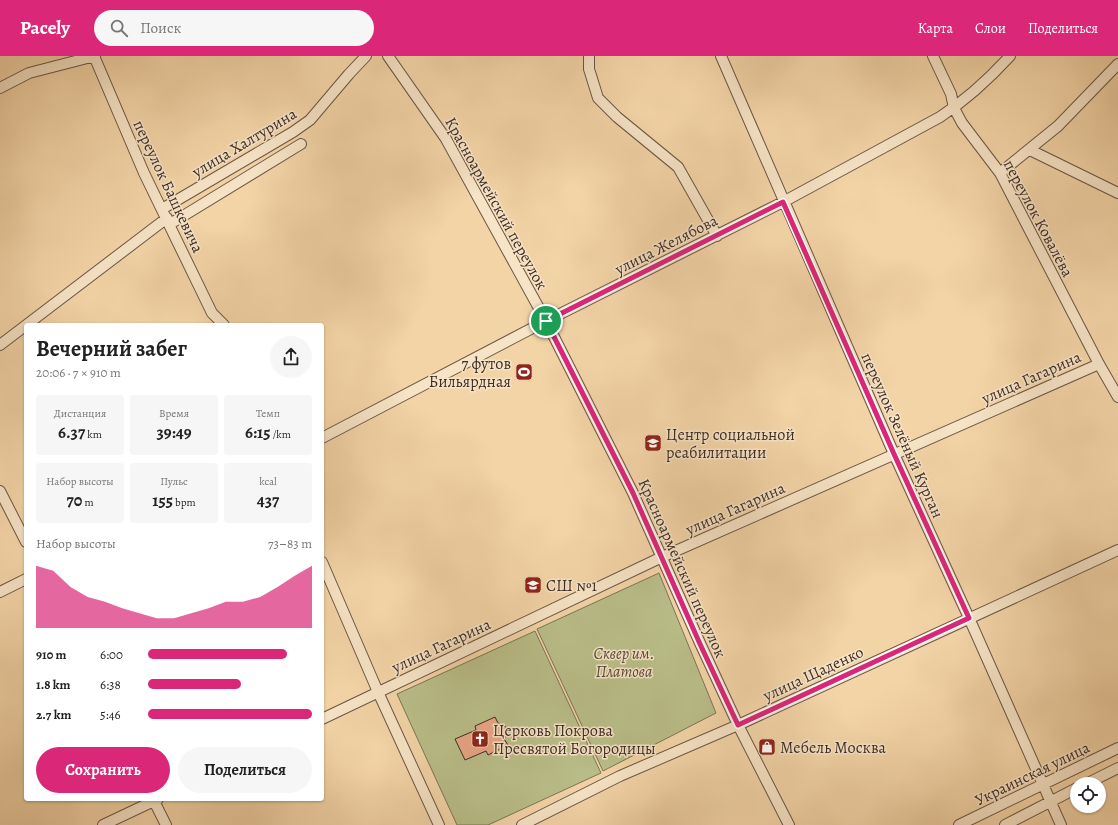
<!DOCTYPE html>
<html lang="ru">
<meta charset="utf-8">
<style>
:root{--surface:#fff;--page:#f6f6f6;--text:#222;--muted:#767676;--accent:#db2777}
body{margin:0;font-family:Alegreya,serif;background:var(--page);color:var(--text);height:100vh;display:flex;flex-direction:column;font-size:15px;white-space:nowrap}
*{box-sizing:border-box;margin:0}
p{font-size:13px;color:var(--muted)}
.icon{flex:none;width:22px;height:22px;fill:none;stroke:currentColor;stroke-width:2;stroke-linecap:round;stroke-linejoin:round}
.map{position:relative;flex:1;overflow:hidden}
.panel{position:absolute;left:24px;top:267px;width:300px;height:478px;display:flex;flex-direction:column;background:var(--surface);border-radius:4px;box-shadow:0 1px 3px #0004}
.panel>*{flex:none}
.buttons{position:absolute;left:1070px;top:721px;display:grid;gap:8px}
.buttons a{display:grid;place-items:center;width:36px;height:36px;border-radius:50%;background:var(--surface);box-shadow:0 1px 3px #0004;font-size:20px}
.pin{position:absolute;display:grid;place-items:center;width:34px;height:34px;color:#fff;margin:-17px;border:2px solid #fff;border-radius:50%;box-shadow:0 1px 4px #0007}
.round{display:grid;place-items:center;flex:none;width:42px;height:42px;border-radius:21px;background:var(--page)}
.headline{display:flex;align-items:center;justify-content:space-between;height:68px;padding:0 12px}
h1{font-size:22px;font-weight:700;line-height:30px}
.stats{display:grid;grid-template-columns:repeat(3,1fr);gap:6px;height:68px;padding:4px 12px}
.stats div{display:grid;align-content:center;border-radius:4px;background:var(--page);text-align:center}
.stats b{font-size:17px;font-weight:700}
.stats small{font-size:11px;font-weight:400}
.stats p{font-size:11px}
.chart{height:112px;padding:8px 12px}
.chart p{display:flex;justify-content:space-between}
.chart svg{width:100%;height:72px;margin-top:4px;fill:var(--accent);opacity:.7}
.button{display:flex;gap:8px;margin-top:auto;padding:8px 12px}
.button a{flex:1;height:46px;border-radius:24px;background:var(--accent);color:#fff;font-size:16px;font-weight:700;line-height:46px;text-align:center}
.button a+a{background:var(--page);color:var(--text)}
ul{padding:0 12px;list-style:none;font-size:13px}
li{display:grid;grid-template-columns:64px 48px 1fr;align-items:center;height:30px}
li i{height:10px;border-radius:5px;background:var(--accent)}
header{display:flex;align-items:center;gap:24px;box-sizing:border-box;height:56px;padding:0 20px;background:var(--accent);color:#fff}
header strong{font-size:19px}
nav{display:flex;gap:22px;margin-inline-start:auto;font-size:14px}
.search{width:280px;height:36px;background:var(--page);display:flex;align-items:center;gap:10px;box-sizing:border-box;padding:0 14px;border-radius:22px;color:var(--muted);font-size:15px}
.map>svg:first-child{display:block}
</style>
<header>
<strong>Pacely</strong>
<div class="search"><svg class="icon" aria-label="search" viewBox="0 0 24 24"><circle cx="10" cy="10" r="6"/><path d="M15 15l6 6"/></svg>Поиск</div>
<nav><a>Карта</a><a>Слои</a><a>Поделиться</a></nav>
</header>
<div class="map">
<svg width="1118" height="769" viewBox="0 0 1118 769">
<rect width="100%" height="100%" fill="#f3d4a7"/>
<filter id="stains"><feTurbulence type="fractalNoise" baseFrequency=".005" numOctaves="4"/><feColorMatrix values="0 0 0 0 .2 0 0 0 0 .09 0 0 0 0 .02 0 0 0 .5 -.17"/></filter>
<radialGradient id="worn" r=".72"><stop offset=".6" stop-color="#630" stop-opacity="0"/><stop offset="1" stop-color="#630" stop-opacity=".3"/></radialGradient>
<!-- green -->
<path fill="#b9bd88" stroke="#7b7457" d="M 659,517 L 716,657 L 603,715 L 537,573 Z
M 535,575 L 601,717 L 488,769 L 457,769 L 397,638 Z"/>
<!-- building -->
<path fill="#e8a586" stroke="#3d2c26" d="M 495,661 L 498,667 L 506,671 L 508,676 L 504,683 L 508,689 L 488,699 L 486,695 L 465,704 L 455,683 L 476,674 L 475,670 Z"/>
<g fill="none" stroke-linecap="round" stroke-linejoin="round">
<defs>
<path id="minor" d="M 94,0 L 144,117 L 212,257 L 224,269
M 388,0 L 446,83 L 546,265 L 633,437 L 700,587 L 738,669 L 789,769
M 589,0 L 589,13 L 598,42 L 617,61 L 678,111 L 717,180
M 721,0 L 894,398 L 969,562 L 1061,769
M 933,0 L 951,38 L 954,52 L 962,67 L 1000,117 L 1099,308 L 1118,341
M 0,32 L 29,17 L 95,0
M 1030,94 L 1118,137
M 1000,117 L 1058,70 L 1118,8
M 162,153 L 293,76 L 310,64 L 349,18 L 366,0
M 170,168 L 301,88
M 0,289 L 167,162
M 322,382 L 546,265 L 783,146 L 940,61 C 966,44 989,23 1010,0
M 0,435 L 26,486
M 322,506 L 378,636 L 439,769
M 0,536 L 26,523
M 322,663 L 662,501 L 1099,308
M 1086,728 L 1118,712
M 154,745 L 166,769
M 103,769 L 158,743
M 522,769 L 620,720 L 738,669 L 1118,494
M 959,769 L 1118,692
M 1005,769 L 1077,732"/>
</defs>
<!-- minor casing -->
<use href="#minor" stroke="#6a5646" stroke-width="12"/>
<!-- minor -->
<use href="#minor" stroke="#f7e3c6" stroke-width="10"/>
</g>
<g fill="none" stroke-linecap="round" stroke-linejoin="round">
<defs>
<path id="route" d="M 783,146 L 894,398 L 969,562 L 738,669 L 700,588 L 633,437 L 546,265 Z"/>
</defs>
<!-- route casing -->
<use href="#route" stroke="#fff" stroke-width="8"/>
<!-- route -->
<use href="#route" stroke="#db2777" stroke-width="5"/>
</g>
<!-- icons -->
<defs>
<symbol id="stadium-square" viewBox="-11 -11 22 22"><rect x="-9" y="-9" width="18" height="18" rx="4" fill="#8f2418" stroke="#f7e3c6"/><path d="M0-5a6.5 5 0 1 0 0 10a6.5 5 0 1 0 0-10ZM-3.5-1.8h7v3.6h-7Z" fill="#fff"/></symbol>
<symbol id="school-square" viewBox="-11 -11 22 22"><rect x="-9" y="-9" width="18" height="18" rx="4" fill="#8f2418" stroke="#f7e3c6"/><path d="M0-5L7-2L0 1L-7-2ZM-4 1L0 2.5L4 1V4Q0 6-4 4Z" fill="#fff"/></symbol>
<symbol id="church-square" viewBox="-11 -11 22 22"><rect x="-9" y="-9" width="18" height="18" rx="4" fill="#8f2418" stroke="#f7e3c6"/><path d="M-1.2-6h2.4v3.5h3.3v2.4h-3.3V6h-2.4V-.1h-3.3v-2.4h3.3Z" fill="#fff"/></symbol>
<symbol id="shop-square" viewBox="-11 -11 22 22"><rect x="-9" y="-9" width="18" height="18" rx="4" fill="#8f2418" stroke="#f7e3c6"/><path d="M-5-2.5h2.3a2.7 3.5 0 0 1 5.4 0H5L5.5 6h-11ZM-1.5-2.5h3a1.5 2.3 0 0 0-3 0Z" fill="#fff"/></symbol>
</defs>
<g fill-rule="evenodd">
<use href="#stadium-square" x="514" y="306" width="20" height="20"/>
<use href="#school-square" x="643" y="377" width="20" height="20"/>
<use href="#school-square" x="523" y="519" width="20" height="20"/>
<use href="#church-square" x="470" y="673" width="20" height="20"/>
<use href="#shop-square" x="757" y="681" width="20" height="20"/>
</g>
<g text-anchor="middle" stroke-width="3" stroke-linejoin="round" paint-order="stroke">
<!-- street labels -->
<g font-size="16" fill="#3d2c26" stroke="#f7e3c6">
<text transform="translate(244 86) rotate(-31)" y="6">улица Халтурина</text>
<text transform="translate(169 130) rotate(65)" y="6">переулок Башкевича</text>
<text transform="translate(497 147) rotate(61)" y="6">Красноармейский переулок</text>
<text transform="translate(1039 162) rotate(62)" y="6">переулок Ковалёва</text>
<text transform="translate(666 188) rotate(-27)" y="6">улица Желябова</text>
<text transform="translate(1031 321) rotate(-24)" y="6">улица Гагарина</text>
<text transform="translate(903 379) rotate(66)" y="6">переулок Зелёный Курган</text>
<text transform="translate(735 452) rotate(-24)" y="6">улица Гагарина</text>
<text transform="translate(683 512) rotate(66)" y="6">Красноармейский переулок</text>
<text transform="translate(441 589) rotate(-25)" y="6">улица Гагарина</text>
<text transform="translate(813 617) rotate(-25)" y="6">улица Щаденко</text>
<text transform="translate(1032 717) rotate(-26)" y="6">Украинская улица</text>
</g>
<!-- poi labels -->
<g font-size="16" fill="#3d2c26" stroke="#f7e3c6" text-anchor="start">
<text x="511" y="313" text-anchor="end">7 футов<tspan x="511" dy="18">Бильярдная</tspan></text>
<text x="666" y="384">Центр социальной<tspan x="666" dy="18">реабилитации</tspan></text>
<text x="546" y="535">СШ №1</text>
<text x="493" y="680">Церковь Покрова<tspan x="493" dy="18">Пресвятой Богородицы</tspan></text>
<text x="780" y="697">Мебель Москва</text>
</g>
<!-- park labels -->
<g font-size="16" font-style="italic" fill="#56493a" stroke="#f7e3c6">
<text x="624" y="603">Сквер им.<tspan x="624" dy="18">Платова</tspan></text>
</g>
</g>
<rect width="100%" height="100%" filter="url(#stains)"/>
<rect width="100%" height="100%" fill="url(#worn)"/>
</svg>
<div class="buttons">
<a><svg class="icon" aria-label="locate" viewBox="0 0 24 24"><circle cx="12" cy="12" r="6"/><path d="M12 2v4M12 18v4M2 12h4M18 12h4"/></svg></a>
</div>
<div class="pin" style="left:546px;top:265px;background:#1e9e55"><svg class="icon" aria-label="arrive" viewBox="0 0 24 24"><path d="M6 21V4h12l-3 4 3 4H6"/></svg></div>
<section class="panel">
<div class="headline"><div><h1>Вечерний забег</h1><p>20:06 · 7 × 910 m</p></div><a class="round"><svg class="icon" aria-label="share" viewBox="0 0 24 24"><path d="M12 15V3M7 8l5-5 5 5M5 13v7h14v-7"/></svg></a></div>
<div class="stats">
<div><p>Дистанция</p><b>6.37<small> km</small></b></div>
<div><p>Время</p><b>39:49</b></div>
<div><p>Темп</p><b>6:15<small> /km</small></b></div>
</div>
<div class="stats">
<div><p>Набор высоты</p><b>70<small> m</small></b></div>
<div><p>Пульс</p><b>155<small> bpm</small></b></div>
<div><p>kcal</p><b>437</b></div>
</div>
<div class="chart"><p><span>Набор высоты</span>73–83 m</p>
<svg viewBox="0 0 160 44" preserveAspectRatio="none"><path d="M0 44V6L10 9L20 19L30 25L40 28L50 32L60 35L70 38L80 38L90 35L100 32L110 28L120 28L130 25L140 19L150 12L160 6V44z"/></svg>
</div>
<ul>
<li><b>910 m</b>6:00<i style="width:85%"></i></li>
<li><b>1.8 km</b>6:38<i style="width:57%"></i></li>
<li><b>2.7 km</b>5:46<i style="width:100%"></i></li>
</ul>
<div class="button"><a>Сохранить</a><a>Поделиться</a></div>
</section>
</div>
